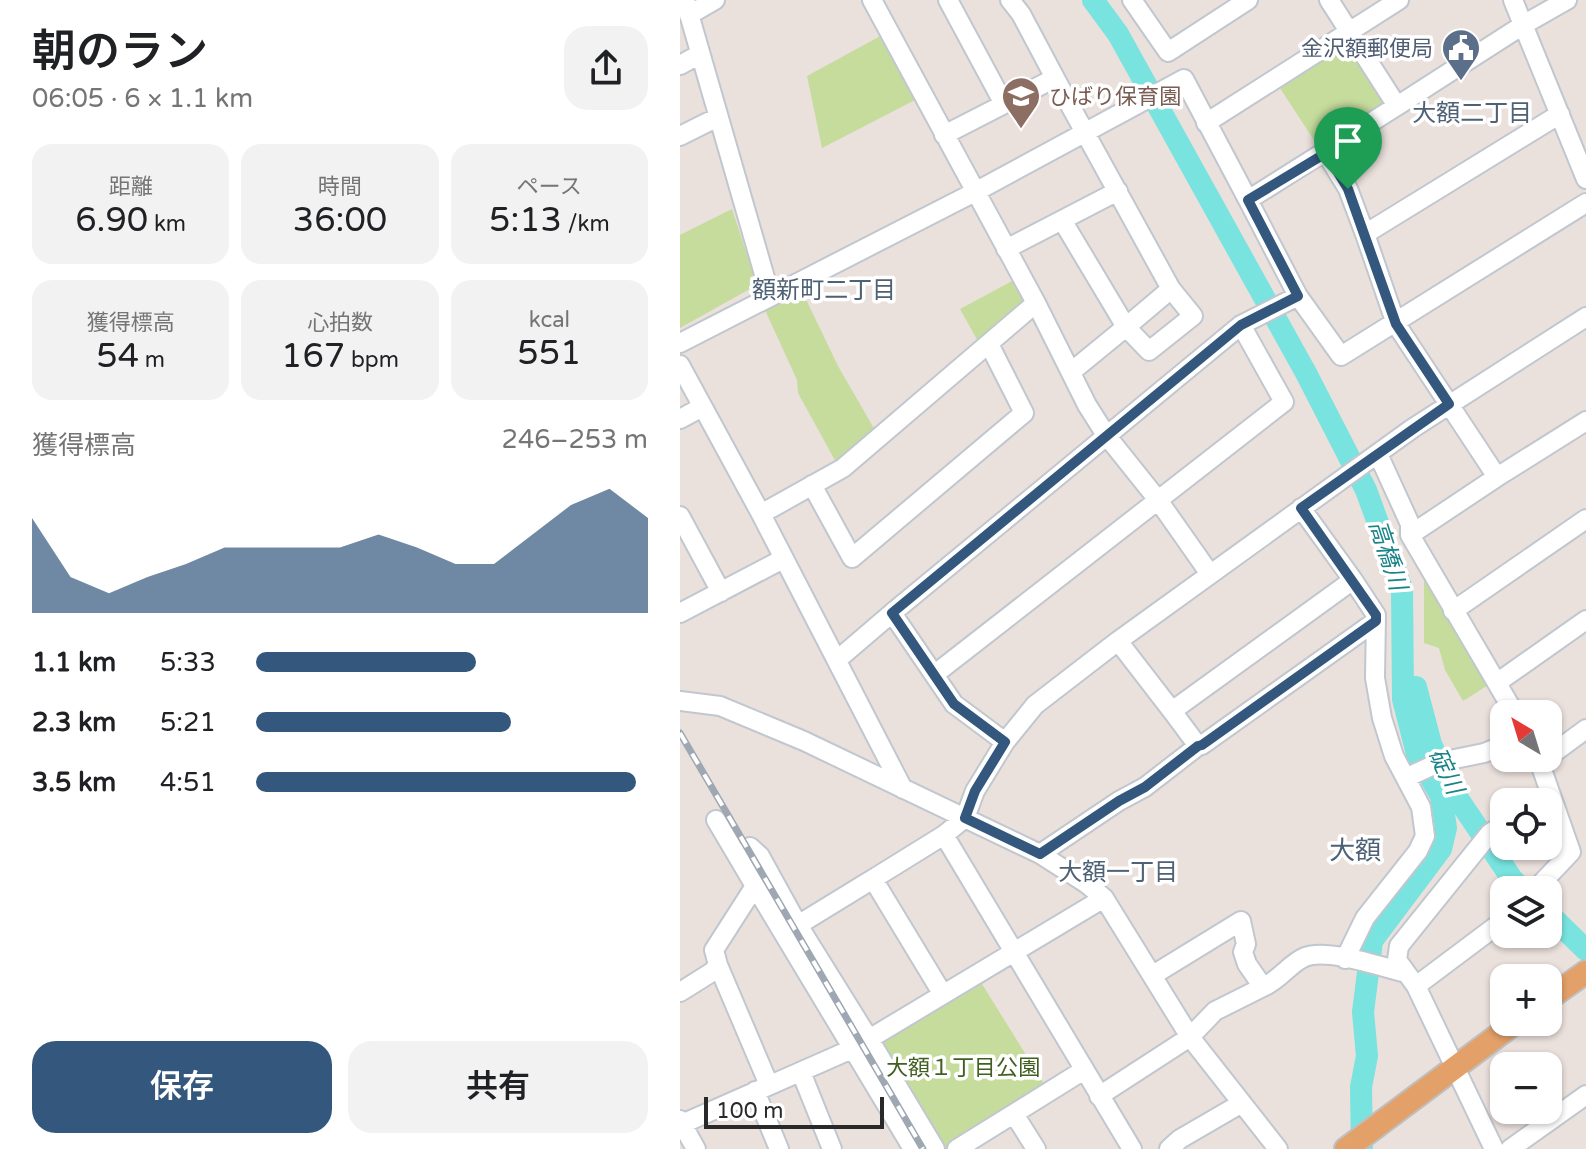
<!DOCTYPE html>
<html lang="ja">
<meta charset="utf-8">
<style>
:root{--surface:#fff;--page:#f2f2f2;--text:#202124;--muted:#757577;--accent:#33577d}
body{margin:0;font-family:"Varela Round","Noto Sans JP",sans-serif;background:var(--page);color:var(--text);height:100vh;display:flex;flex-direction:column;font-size:30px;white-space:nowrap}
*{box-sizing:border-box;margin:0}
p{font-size:26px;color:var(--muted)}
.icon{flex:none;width:44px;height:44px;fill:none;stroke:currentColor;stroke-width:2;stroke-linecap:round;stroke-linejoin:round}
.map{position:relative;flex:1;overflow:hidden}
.panel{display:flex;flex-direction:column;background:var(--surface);width:680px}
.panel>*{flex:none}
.needle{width:52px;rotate:322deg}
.controls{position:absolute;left:810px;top:700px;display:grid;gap:16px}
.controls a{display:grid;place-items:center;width:72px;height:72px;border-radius:16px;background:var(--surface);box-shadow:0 2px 6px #0004;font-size:40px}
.scale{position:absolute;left:24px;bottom:20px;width:180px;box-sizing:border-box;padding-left:8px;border:4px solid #292929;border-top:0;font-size:22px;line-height:28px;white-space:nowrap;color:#292929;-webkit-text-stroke:6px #fff;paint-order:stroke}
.pin{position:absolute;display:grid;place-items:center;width:68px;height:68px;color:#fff;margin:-82px -34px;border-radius:50% 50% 50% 0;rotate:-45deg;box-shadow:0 0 8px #0007}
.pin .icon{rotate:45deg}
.round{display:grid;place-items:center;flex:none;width:84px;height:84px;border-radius:24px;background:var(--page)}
.headline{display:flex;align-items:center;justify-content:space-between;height:136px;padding:0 32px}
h1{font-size:44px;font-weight:600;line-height:60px}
.metrics{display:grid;grid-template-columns:repeat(3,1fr);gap:12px;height:136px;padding:8px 32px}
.metrics div{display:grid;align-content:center;border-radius:20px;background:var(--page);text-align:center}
.metrics b{font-size:34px;font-weight:600}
.metrics small{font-size:22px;font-weight:400}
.metrics p{font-size:22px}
.chart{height:224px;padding:16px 32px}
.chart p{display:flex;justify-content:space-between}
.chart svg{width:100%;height:144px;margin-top:8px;fill:var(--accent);opacity:.7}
.cta{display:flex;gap:16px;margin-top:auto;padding:16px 32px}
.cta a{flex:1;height:92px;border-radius:24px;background:var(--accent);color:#fff;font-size:32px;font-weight:600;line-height:92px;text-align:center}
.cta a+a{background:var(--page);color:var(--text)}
ul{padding:0 32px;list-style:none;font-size:26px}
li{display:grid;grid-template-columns:128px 96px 1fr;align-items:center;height:60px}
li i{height:20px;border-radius:10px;background:var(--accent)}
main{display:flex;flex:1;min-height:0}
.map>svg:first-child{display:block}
</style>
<main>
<section class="panel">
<div class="headline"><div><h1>朝のラン</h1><p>06:05 · 6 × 1.1 km</p></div><a class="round"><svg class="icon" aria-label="share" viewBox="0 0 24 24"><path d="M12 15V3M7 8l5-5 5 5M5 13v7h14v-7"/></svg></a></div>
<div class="metrics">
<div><p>距離</p><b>6.90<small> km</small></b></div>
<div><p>時間</p><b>36:00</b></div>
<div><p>ペース</p><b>5:13<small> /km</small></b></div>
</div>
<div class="metrics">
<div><p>獲得標高</p><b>54<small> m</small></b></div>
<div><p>心拍数</p><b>167<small> bpm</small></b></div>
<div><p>kcal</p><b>551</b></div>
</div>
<div class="chart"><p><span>獲得標高</span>246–253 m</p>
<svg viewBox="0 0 160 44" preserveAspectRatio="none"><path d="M0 44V15L10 33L20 38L30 33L40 29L50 24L60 24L70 24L80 24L90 20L100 24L110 29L120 29L130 20L140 11L150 6L160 15V44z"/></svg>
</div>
<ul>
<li><b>1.1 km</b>5:33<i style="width:56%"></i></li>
<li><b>2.3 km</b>5:21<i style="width:65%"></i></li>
<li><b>3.5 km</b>4:51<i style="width:97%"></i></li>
</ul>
<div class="cta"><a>保存</a><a>共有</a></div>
</section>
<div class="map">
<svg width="906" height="1149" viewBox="0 0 906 1149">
<rect width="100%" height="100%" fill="#eae0dc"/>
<!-- green -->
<path fill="#c6dc9d" d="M 204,34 L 237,99 L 142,148 L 127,76 Z
M 663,38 L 708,108 L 641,151 L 596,82 Z
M 52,209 L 77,285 L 0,328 L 0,235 Z
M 334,280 L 345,305 L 300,345 L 280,309 Z
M 121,289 L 158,366 L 196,432 L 157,464 L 118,393 L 117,380 L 85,310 Z
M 744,571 L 813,682 L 783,701 L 765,670 L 759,648 L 744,643 Z
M 302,984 L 366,1087 L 268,1148 L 262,1147 L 200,1048 L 204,1041 Z"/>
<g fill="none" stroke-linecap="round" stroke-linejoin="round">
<!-- river -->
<path stroke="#78e3df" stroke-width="22" d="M 413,0 L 438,34 L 626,373 L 686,490 L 722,589 L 723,699 L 737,754 L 761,796 L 766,828 L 761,849 L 692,941 L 683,1012 L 687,1056 L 681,1087 L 682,1149
M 736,687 L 751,744 L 770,787 L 832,879 L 844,890
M 868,913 L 906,950"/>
<defs>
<path id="minor" d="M 5,0 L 90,295
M 192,0 L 356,303 L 407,405 L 426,435 L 478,500 L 530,574
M 268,0 L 324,104
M 330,0 L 341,14 L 375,78
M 452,0 L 488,52 L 568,0
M 649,0 L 717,106 L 843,25 L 887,0
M 833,0 L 906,179
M 9,15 L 35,0
M 0,65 L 20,54
M 880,114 L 685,234 L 716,324 L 817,477 L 906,421
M 526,123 L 719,0
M 264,135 L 375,78 L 491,289 L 513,316 L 469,351 L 446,327 L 391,372
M 0,136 L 38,117
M 646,153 L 668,189 L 685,234
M 382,220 L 446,327 L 491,289
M 326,249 L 438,191
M 618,296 L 661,356 L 906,203
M 0,343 L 295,192 L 504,79 L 568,200
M 0,365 L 81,514 L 223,789
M 0,419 L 22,407
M 698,454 L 730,524 L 730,535
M 817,477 L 730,535 L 835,714
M 132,485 L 172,558 L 344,413 L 309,344
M 81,514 L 163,468 L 356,303
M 0,516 L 41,592
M 773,611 L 906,519
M 0,613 L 103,559
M 212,613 L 561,325 L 618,296 L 568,200 L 717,106
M 438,641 L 492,711 L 673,580 L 621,508
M 157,660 L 212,613 L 274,704 L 325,742
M 255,674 L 604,402 L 561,325
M 818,682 L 906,620
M 0,701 L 40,706 L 124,741 L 360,854 L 407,884 L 424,898 L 510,1037 L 598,1149
M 518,746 L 522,745 L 696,621
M 868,757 L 906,729
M 732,775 L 760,762 L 804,753 L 824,745
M 36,820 L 75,886
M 264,835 L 452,1149
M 360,854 L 439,801 L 465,787 L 518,746 L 492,711
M 855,890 L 891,852 L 858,758
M 118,925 L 193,879
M 665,959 L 685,918 L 738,851 L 745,836 L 741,807 L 714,756 L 702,718 L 695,678 L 696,615 L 673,580
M 38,965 L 89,1085
M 736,986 L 717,960 L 719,946 L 810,833 L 824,824
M 583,987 C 600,980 610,963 625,957 C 647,948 702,967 726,973
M 0,992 L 32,972 L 38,965 L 34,950 L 75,886 L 233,1149
M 262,993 L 193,879 L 264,835 L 285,818 L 295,791 L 325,742 L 355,705 L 438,641 L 733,428 L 906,317
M 121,1072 L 152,1149
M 75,1091 L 99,1149
M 419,1096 L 510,1037 L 535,1011 L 583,987 L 567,964 L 563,952 L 566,944 L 561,921 L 473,975
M 334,1114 L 356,1149
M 0,1120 L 16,1149
M 2,1124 L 172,1049 L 189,1039 L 118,925 L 80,856 L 70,847
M 255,1149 L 189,1039 L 424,898
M 277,1149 L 404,1070
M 489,1149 L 500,1139 L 562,1103
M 814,1149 L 736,986 L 824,920
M 830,1149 L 906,1095"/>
<path id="major" d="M 868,999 L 906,972
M 666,1149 L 836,1022"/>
</defs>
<!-- minor casing -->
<use href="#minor" stroke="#c1c7cf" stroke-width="22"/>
<!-- major casing -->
<use href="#major" stroke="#bfbfbf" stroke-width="26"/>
<!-- minor -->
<use href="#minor" stroke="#fff" stroke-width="18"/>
<!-- major -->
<use href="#major" stroke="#e3a068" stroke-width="22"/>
<defs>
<path id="rail" d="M 0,733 L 243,1149"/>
</defs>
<!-- rail casing -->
<use href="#rail" stroke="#9fa8b2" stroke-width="7"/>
<!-- rail -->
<use href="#rail" stroke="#fff" stroke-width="4" stroke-dasharray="12" stroke-linecap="butt"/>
</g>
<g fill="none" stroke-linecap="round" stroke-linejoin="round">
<defs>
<path id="route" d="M 646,153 L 668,189 L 716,324 L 769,404 L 621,508 L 696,615 L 696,621 L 522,745 L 518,746 L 465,787 L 439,801 L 360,854 L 285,818 L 295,791 L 325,742 L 274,704 L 212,613 L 561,325 L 618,296 L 568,200 Z"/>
</defs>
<!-- route casing -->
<use href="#route" stroke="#fff" stroke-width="16"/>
<!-- route -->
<use href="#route" stroke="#33577d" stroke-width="10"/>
</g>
<!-- icons -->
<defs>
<symbol id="civic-pin" viewBox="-11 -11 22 30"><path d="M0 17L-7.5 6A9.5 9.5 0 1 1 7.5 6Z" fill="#5c6f8a" stroke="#fff"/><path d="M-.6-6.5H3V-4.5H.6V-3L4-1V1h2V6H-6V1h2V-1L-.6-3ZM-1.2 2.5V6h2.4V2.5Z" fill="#fff"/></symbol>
<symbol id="school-pin" viewBox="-11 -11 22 30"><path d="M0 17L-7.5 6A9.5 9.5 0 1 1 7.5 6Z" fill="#8d6e63" stroke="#fff"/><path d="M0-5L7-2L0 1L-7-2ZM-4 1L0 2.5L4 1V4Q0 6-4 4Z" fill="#fff"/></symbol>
</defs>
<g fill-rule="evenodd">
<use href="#civic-pin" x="759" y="26" width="44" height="60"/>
<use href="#school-pin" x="319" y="74" width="44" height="60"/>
</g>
<g text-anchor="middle" stroke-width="7" stroke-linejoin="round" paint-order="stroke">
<!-- service labels -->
<g font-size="22" fill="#4e5e75" stroke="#fff" text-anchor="end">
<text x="753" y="56">金沢額郵便局</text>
</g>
<!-- education labels -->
<g font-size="22" fill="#785e54" stroke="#fff" text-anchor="start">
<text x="369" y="104">ひばり保育園</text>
</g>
<!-- park labels -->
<g font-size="22" fill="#415f20" stroke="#fff">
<text x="283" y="1075">大額１丁目公園</text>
</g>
<!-- neighbourhood labels -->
<g font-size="24" fill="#4e6175" stroke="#fff">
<text x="792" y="121">大額二丁目</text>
<text x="144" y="298">額新町二丁目</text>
<text x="438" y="880">大額一丁目</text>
</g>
<!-- water labels -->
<g font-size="24" font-style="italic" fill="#198387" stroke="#fff">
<text transform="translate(708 555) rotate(72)" y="8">高橋川</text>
<text transform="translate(766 771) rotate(64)" y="8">碇川</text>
</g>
<!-- quarter labels -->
<g font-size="26" fill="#4e6175" stroke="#fff">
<text x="675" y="859">大額</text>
</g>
</g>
</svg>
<div class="controls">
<a><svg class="needle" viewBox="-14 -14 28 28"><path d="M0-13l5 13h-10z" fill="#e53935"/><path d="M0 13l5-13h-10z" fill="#757577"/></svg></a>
<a><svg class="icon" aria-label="locate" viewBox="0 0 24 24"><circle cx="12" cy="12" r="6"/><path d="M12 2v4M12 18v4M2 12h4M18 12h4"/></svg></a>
<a><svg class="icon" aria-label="layers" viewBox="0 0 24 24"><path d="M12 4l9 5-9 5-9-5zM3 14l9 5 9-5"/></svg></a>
<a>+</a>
<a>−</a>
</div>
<div class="scale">100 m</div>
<div class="pin" style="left:668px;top:189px;background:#1e9e55"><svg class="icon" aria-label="arrive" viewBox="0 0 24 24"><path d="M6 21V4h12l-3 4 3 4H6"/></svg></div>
</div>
</main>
